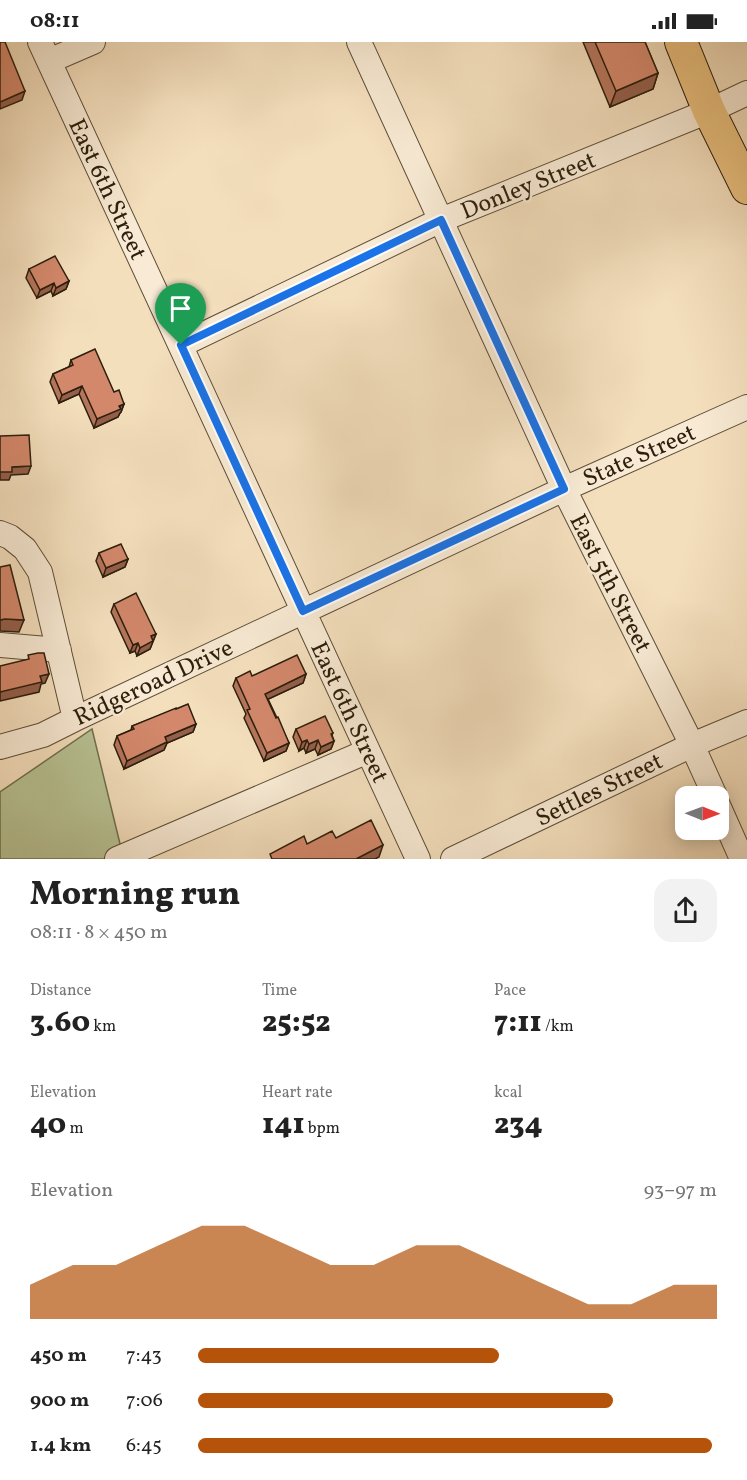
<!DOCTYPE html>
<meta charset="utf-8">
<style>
:root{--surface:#fff;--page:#f2f2f2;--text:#222;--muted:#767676;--accent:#b45309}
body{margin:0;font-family:Vollkorn,serif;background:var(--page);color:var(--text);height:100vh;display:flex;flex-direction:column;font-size:22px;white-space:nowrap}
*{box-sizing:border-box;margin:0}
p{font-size:20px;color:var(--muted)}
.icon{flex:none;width:33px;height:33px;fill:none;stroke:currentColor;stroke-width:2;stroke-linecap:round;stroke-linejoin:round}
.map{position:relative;height:817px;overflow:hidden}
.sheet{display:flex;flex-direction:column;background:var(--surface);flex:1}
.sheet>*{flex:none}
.needle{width:39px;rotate:91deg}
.fabs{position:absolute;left:675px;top:744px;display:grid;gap:12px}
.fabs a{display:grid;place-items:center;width:54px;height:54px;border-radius:12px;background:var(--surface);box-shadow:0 3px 15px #0003;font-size:30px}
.pin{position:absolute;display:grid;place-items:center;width:51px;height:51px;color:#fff;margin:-62px -26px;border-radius:50% 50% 50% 0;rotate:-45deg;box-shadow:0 0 6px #0007}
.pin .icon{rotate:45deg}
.round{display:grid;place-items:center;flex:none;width:63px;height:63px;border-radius:18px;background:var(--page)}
.head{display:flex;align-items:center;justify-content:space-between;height:102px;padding:0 30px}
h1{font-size:33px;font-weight:800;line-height:45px}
.stats{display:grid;grid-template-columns:repeat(3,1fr);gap:9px;height:102px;padding:6px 30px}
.stats div{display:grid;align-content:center}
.stats b{font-size:30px;font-weight:800}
.stats small{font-size:16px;font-weight:400}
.stats p{font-size:16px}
.chart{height:168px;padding:12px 30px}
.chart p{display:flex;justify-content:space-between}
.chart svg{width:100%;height:108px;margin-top:6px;fill:var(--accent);opacity:.7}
ul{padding:0 30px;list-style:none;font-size:20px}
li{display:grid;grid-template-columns:96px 72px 1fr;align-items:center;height:45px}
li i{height:15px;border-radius:8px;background:var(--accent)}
.status{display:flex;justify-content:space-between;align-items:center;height:42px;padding:0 30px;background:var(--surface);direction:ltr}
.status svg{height:16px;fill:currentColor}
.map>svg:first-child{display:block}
</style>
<div class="status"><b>08:11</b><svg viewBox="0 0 49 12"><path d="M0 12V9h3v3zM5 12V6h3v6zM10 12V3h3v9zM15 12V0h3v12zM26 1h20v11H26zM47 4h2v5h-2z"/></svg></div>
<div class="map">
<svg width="747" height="817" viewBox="0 0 747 817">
<rect width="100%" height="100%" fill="#f4dfbd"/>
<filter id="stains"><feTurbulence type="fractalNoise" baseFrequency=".00333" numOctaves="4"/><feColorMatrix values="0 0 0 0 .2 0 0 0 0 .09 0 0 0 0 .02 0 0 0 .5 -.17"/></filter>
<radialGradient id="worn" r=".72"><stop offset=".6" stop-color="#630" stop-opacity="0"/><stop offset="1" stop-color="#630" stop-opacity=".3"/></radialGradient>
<!-- green -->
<path fill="#b8c294" stroke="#727050" stroke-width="1.5" d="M 92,687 L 122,810 L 110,817 L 0,817 L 0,750 Z"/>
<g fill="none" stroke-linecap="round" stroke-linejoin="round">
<defs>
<path id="minor" d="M 40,0 L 418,817
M 359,0 L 564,447 L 692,703 L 715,754
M 49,19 L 93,0
M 181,303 L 441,178 L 709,69 L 747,51
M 0,491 L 10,495 L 25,507 L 40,530 L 75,677
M 0,603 L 59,608
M 0,705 L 43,693 L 75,677 L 564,447 L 747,365
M 718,763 L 742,817
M 117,817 L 368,709
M 453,817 L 692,703 L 747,680"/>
<path id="major" d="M 681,0 L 709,69 L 747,146"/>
</defs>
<!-- minor casing -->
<use href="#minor" stroke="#5e4e38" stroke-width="26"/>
<!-- major casing -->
<use href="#major" stroke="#2c1e0c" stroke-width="34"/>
<!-- minor -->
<use href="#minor" stroke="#f8ead4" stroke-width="24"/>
<!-- major -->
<use href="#major" stroke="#eac07e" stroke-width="32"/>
</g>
<!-- wall -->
<path fill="#b5755c" stroke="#2c1e0c" stroke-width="1.5" d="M 583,0 L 645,0 L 658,31 L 653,47 L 610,65 Z
M 29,227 L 69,239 L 66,247 L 53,254 L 51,249 L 37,256 L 26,236 Z
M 71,318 L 114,350 L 124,362 L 121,370 L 120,371 L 118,375 L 94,386 L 79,352 L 59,361 L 50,340 L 53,332 L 69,325 Z
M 99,511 L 128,517 L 125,525 L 103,535 L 96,519 Z
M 114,562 L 156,592 L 150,607 L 137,614 L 135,609 L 130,611 L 111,570 Z
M 306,632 L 303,641 L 268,657 L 289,701 L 286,709 L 264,719 L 244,676 L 246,672 L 233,644 L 236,636 L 252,634 Z
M 176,667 L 196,682 L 193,690 L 167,701 L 164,708 L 124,727 L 114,703 L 117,694 L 131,688 L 132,684 Z
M 296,687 L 333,691 L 332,693 L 334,699 L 331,707 L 318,713 L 315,707 L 306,711 L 304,706 L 299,709 L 293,695 Z"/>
<!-- shaded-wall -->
<path fill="#945f4b" stroke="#2c1e0c" stroke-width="1.5" d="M 658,31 L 653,47 L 610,65 L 616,49 Z
M 25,49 L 22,58 L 0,67 L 0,60 Z
M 69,239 L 66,247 L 53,254 L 56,246 Z
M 54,241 L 51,249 L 37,256 L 40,248 Z
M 82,344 L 79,352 L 59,361 L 62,353 Z
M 124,362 L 121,370 L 120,371 L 118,375 L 94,386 L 97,377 Z
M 31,424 L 28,432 L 11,433 L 9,438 L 0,438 L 0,430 L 12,425 Z
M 128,517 L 125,525 L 103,535 L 106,526 Z
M 5,577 L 24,578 L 19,590 L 0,589 L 0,578 Z
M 156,592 L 150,607 L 137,614 L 140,606 L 151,594 Z
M 138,601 L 135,609 L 130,611 L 133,603 Z
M 49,632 L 45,641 L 41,642 L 39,650 L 0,659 L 0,650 L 40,634 Z
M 306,632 L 303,641 L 262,660 L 265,652 Z
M 196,682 L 193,690 L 167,701 L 164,708 L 124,727 L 127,719 L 165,695 Z
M 307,698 L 304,706 L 299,709 L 302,700 Z
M 318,698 L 315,707 L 306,711 L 309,702 Z
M 334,699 L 331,707 L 318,713 L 321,705 Z
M 289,701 L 286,709 L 264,719 L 267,711 Z
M 383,803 L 379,815 L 375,817 L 356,817 Z"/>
<!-- building -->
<path fill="#d3886b" stroke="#2c1e0c" stroke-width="1.5" d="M 0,0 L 5,0 L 25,49 L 0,60 Z
M 595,0 L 645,0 L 658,31 L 616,49 Z
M 55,214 L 69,239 L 56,246 L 54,241 L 40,248 L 29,227 Z
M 95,307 L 114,350 L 119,348 L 124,362 L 119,364 L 121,367 L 97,377 L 82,344 L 62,353 L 53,332 L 73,323 L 71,318 Z
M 29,393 L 31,424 L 12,425 L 12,430 L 0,430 L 0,394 Z
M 121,502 L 128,517 L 106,526 L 99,511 Z
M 10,523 L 24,578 L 5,577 L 0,578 L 0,525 Z
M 136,551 L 156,592 L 151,594 L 153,599 L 140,606 L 138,601 L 133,603 L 114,562 Z
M 38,611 L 44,611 L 49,632 L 40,634 L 42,640 L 0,650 L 0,624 L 29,617 L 28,613 Z
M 297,613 L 306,632 L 265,652 L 276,676 L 278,675 L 289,701 L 267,711 L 247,668 L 250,667 L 236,636 L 250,629 L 252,634 Z
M 188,662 L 196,682 L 165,695 L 167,700 L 127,719 L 117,694 L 134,687 L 132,684 L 176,666 L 176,667 Z
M 325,674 L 333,691 L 331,692 L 334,699 L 321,705 L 318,698 L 309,702 L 307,698 L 302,700 L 296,687 Z
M 371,778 L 383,803 L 356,817 L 272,817 L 270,812 L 304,794 L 307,802 L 332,789 L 336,796 Z"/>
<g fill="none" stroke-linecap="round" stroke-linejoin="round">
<defs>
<path id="route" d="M 441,178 L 564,447 L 303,569 L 181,303 Z"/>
</defs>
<!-- route casing -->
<use href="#route" stroke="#fff" stroke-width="12"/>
<!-- route -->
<use href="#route" stroke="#1a73e8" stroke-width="8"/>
</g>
<g text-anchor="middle" stroke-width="5" stroke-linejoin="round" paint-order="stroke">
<!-- street labels -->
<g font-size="24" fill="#2c1e0c" stroke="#f8ead4">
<text transform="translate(528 143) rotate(-22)" y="8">Donley Street</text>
<text transform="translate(108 147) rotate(65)" y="8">East 6th Street</text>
<text transform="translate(639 413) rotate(-24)" y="8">State Street</text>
<text transform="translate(611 541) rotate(63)" y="8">East 5th Street</text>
<text transform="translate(153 640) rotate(-25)" y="8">Ridgeroad Drive</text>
<text transform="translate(350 670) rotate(65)" y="8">East 6th Street</text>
<text transform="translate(599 747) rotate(-26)" y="8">Settles Street</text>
</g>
</g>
<rect width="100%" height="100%" filter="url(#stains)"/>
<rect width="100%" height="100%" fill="url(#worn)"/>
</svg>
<div class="fabs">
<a><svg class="needle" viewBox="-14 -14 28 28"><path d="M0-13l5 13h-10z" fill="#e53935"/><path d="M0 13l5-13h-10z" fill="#767676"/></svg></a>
</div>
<div class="pin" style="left:181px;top:303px;background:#1e9e55"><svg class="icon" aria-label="arrive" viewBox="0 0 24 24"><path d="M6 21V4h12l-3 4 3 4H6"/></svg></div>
</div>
<section class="sheet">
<div class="head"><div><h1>Morning run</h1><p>08:11 · 8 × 450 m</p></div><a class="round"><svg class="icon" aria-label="share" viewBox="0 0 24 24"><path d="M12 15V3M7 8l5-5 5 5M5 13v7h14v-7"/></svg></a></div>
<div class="stats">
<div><p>Distance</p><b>3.60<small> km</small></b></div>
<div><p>Time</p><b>25:52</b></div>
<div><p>Pace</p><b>7:11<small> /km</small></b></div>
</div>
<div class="stats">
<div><p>Elevation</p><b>40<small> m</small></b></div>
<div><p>Heart rate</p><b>141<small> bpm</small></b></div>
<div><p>kcal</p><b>234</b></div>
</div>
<div class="chart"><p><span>Elevation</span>93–97 m</p>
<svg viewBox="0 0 160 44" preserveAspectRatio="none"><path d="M0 44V30L10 22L20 22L30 14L40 6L50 6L60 14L70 22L80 22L90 14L100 14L110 22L120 30L130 38L140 38L150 30L160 30V44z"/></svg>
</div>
<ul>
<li><b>450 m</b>7:43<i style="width:58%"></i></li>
<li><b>900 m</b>7:06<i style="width:80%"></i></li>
<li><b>1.4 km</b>6:45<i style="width:99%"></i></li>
</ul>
</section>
